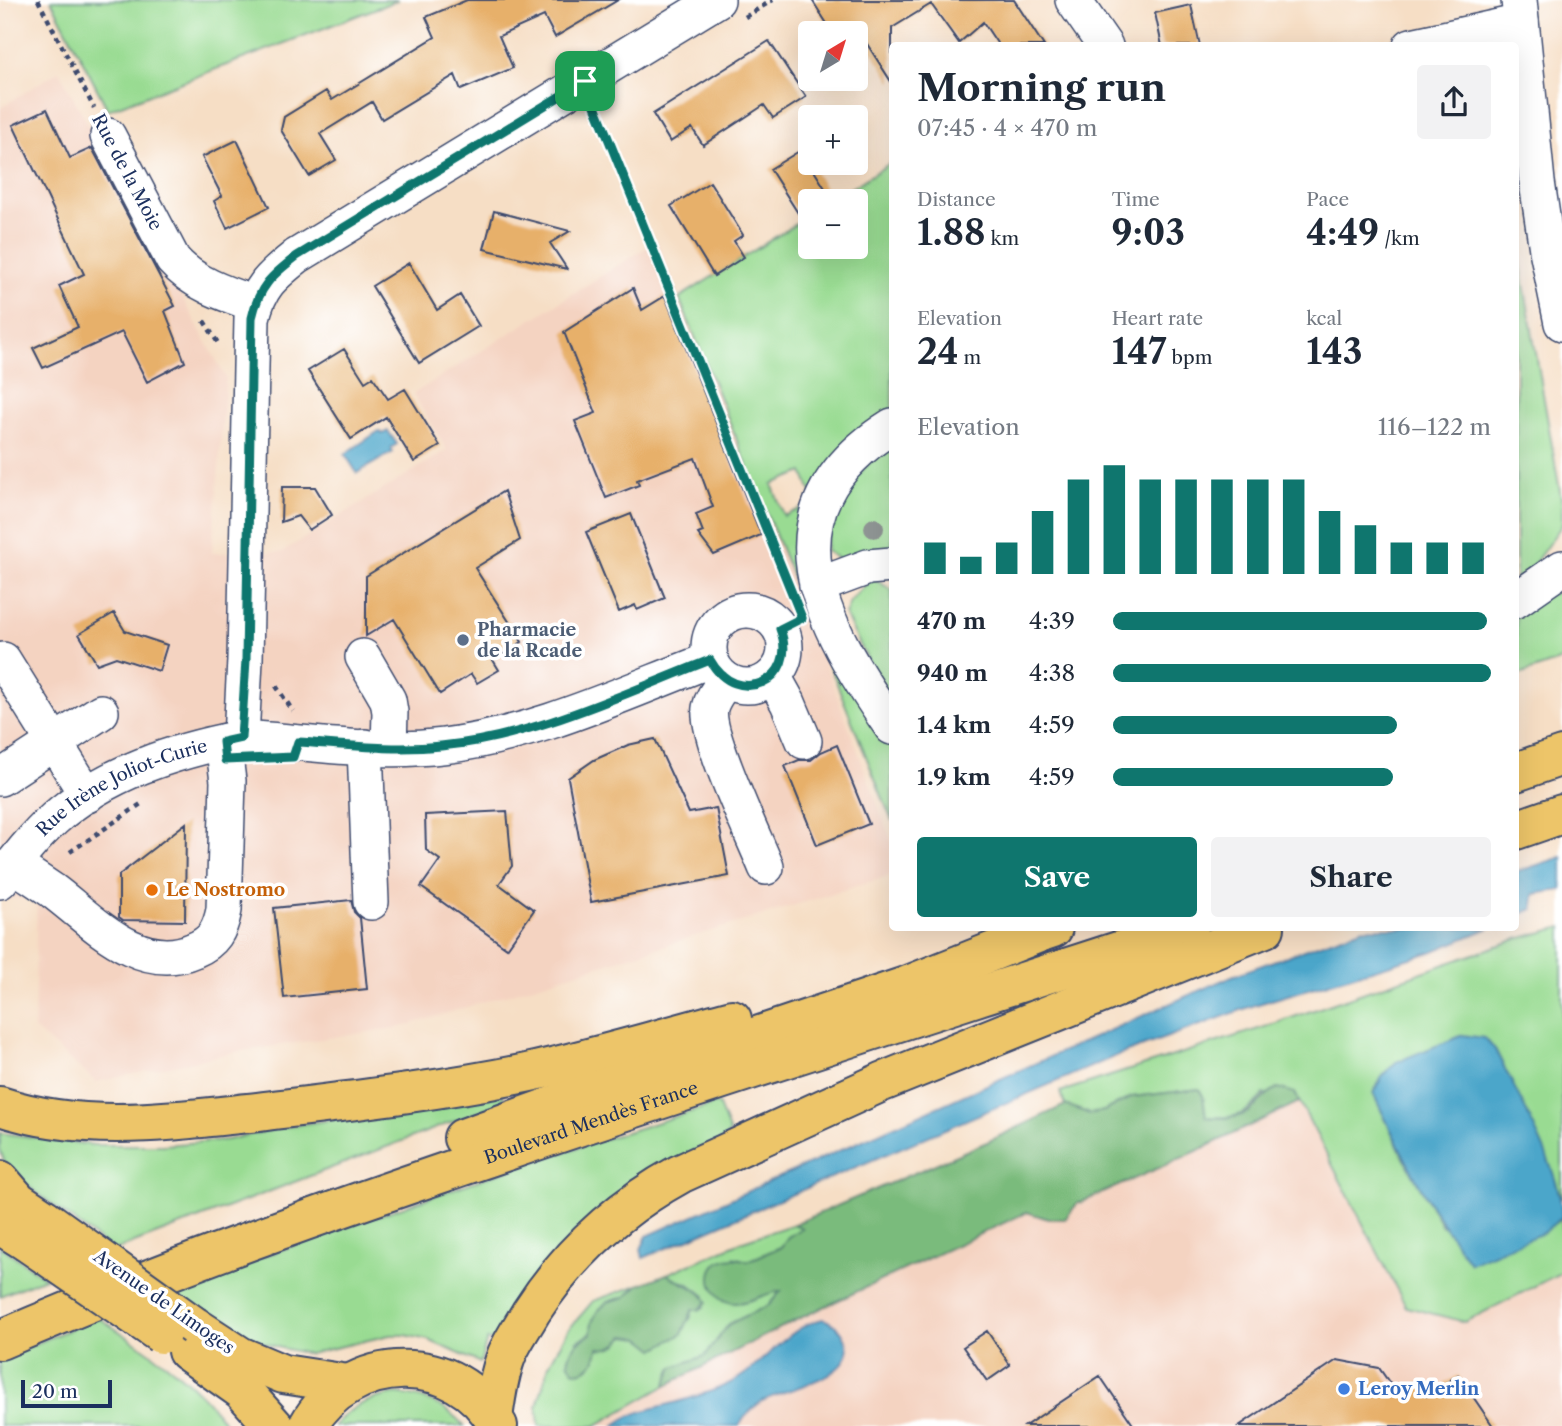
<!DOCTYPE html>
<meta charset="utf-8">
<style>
:root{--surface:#fff;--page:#f2f2f3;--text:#1f2937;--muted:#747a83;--accent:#0f766e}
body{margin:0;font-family:"Libre Caslon Text",serif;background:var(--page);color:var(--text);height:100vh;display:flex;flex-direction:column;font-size:26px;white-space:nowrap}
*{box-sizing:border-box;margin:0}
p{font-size:23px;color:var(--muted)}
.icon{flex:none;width:38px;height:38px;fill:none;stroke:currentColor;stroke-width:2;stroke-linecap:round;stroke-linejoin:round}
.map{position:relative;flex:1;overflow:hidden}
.side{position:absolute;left:889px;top:42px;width:630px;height:889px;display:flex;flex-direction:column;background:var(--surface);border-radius:7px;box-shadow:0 7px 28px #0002}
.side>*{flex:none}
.needle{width:46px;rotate:38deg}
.fabs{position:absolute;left:798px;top:21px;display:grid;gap:14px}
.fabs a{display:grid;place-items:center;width:70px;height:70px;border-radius:7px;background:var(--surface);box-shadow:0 7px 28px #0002;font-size:35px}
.scale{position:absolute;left:21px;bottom:18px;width:91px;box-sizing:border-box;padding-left:7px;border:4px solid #1b2f5e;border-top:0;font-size:19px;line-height:24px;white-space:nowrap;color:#1b2f5e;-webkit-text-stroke:5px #fff;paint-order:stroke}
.pin{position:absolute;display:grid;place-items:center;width:60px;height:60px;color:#fff;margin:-30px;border-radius:14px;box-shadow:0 4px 10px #0006}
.round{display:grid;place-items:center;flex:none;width:74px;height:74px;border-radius:7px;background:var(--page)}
.headline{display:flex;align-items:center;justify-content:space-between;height:119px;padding:0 28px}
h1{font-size:38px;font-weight:800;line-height:52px}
.metrics{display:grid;grid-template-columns:repeat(3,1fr);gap:10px;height:119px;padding:7px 28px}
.metrics div{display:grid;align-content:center}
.metrics b{font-size:35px;font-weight:800}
.metrics small{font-size:19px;font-weight:400}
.metrics p{font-size:19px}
.chart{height:196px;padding:14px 28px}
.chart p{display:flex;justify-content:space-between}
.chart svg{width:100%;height:126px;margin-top:7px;stroke:var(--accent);stroke-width:6}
.primary-button{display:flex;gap:14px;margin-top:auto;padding:14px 28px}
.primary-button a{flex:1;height:80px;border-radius:7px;background:var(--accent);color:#fff;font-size:28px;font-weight:800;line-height:80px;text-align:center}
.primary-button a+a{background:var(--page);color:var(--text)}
ul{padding:0 28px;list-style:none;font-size:23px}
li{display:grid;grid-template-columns:112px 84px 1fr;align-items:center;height:52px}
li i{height:18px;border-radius:9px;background:var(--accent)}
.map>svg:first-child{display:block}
</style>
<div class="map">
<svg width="1562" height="1426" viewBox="0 0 1562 1426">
<rect width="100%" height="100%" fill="#fff"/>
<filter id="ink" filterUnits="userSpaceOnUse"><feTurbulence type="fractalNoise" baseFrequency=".0143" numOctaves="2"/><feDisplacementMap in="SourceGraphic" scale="14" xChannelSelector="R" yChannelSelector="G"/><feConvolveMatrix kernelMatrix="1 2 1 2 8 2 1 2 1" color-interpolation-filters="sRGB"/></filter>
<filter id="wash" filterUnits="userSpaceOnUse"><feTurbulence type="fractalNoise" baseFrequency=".00686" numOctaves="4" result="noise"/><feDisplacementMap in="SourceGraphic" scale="28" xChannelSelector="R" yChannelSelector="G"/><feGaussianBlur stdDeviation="1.57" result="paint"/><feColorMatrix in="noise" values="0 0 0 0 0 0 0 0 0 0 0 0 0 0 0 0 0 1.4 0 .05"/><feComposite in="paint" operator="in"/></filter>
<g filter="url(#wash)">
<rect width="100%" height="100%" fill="#f6dec5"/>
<!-- built -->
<path fill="#f4d3c1" d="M 59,71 L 226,378 L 212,553 L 282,552 L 447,450 L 413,394 L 657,241 L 799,593 L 892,843 L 892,875 L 402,1027 L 235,1052 L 96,1082 L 34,1029 L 37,898 L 0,899 L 0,108 Z
M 1299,1102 L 1406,1307 L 1465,1322 L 1562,1272 L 1562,1426 L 595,1426 L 665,1386 L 796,1320 L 1027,1211 L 1048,1219 L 1065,1219 L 1076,1204 L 1197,1151 Z"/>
<!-- green -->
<path fill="#99db92" stroke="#5a8578" stroke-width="2" d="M 51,0 L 398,0 L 108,110 Z
M 892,162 L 892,413 L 811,492 L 803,472 L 772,484 L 784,516 L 805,507 L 804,582 L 799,593 L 679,298 L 810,215 L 810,247 L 856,247 L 856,201 L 831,201 Z
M 1516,238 L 1562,503 L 1562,525 L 1527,574 L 1516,583 Z
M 892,439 L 892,547 L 873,554 L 840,560 L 826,551 L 831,503 Z
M 872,578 L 892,590 L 892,708 L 845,615 L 850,601 Z
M 1562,591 L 1562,660 L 1516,676 L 1516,614 L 1541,596 Z
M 819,639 L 892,743 L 892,821 Z
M 1562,927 L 1562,1199 L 1548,1161 L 1495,1049 L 1373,1093 L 1403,1156 L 1442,1226 L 1558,1222 L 1562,1217 L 1562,1272 L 1465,1322 L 1406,1307 L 1295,1093 L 1264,1094 C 1244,1118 1235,1118 1205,1117 L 1203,1096 L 1199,1089 L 1132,1097 L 1104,1111 L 1090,1114 L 1065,1105 L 1060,1092 L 1268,1026 L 1517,939 Z
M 503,1095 L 504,1098 L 502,1103 L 113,1251 L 7,1170 L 0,1149 L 0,1133 L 94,1145 L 163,1145 L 227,1140 L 295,1125 Z
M 718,1103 L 730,1133 L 497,1341 L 487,1340 L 480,1363 L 428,1340 L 405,1335 L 390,1335 L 309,1354 L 281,1348 L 236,1335 L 168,1290 L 507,1170 Z
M 794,1224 L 803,1228 L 788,1237 L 781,1247 L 748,1261 L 734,1257 L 736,1303 L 782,1289 L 769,1305 L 729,1324 L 705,1356 L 673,1367 L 665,1386 L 595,1426 L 539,1426 L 537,1406 L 549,1365 L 568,1330 L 593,1301 L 638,1285 L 625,1297 L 607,1302 L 597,1312 L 592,1322 L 591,1334 L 577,1341 L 596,1359 L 597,1348 L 617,1345 L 625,1335 L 641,1338 L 690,1319 L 693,1309 L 699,1310 L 704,1307 L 705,1296 L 688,1283 L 675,1280 L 667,1274 L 743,1241 Z
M 0,1246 L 45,1278 L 0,1296 Z
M 98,1317 C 145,1349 195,1378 227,1426 L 0,1426 L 0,1359 Z
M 396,1394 C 424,1396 446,1405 464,1426 L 334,1426 C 350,1406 371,1398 396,1394 Z"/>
<!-- forest -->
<path fill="#7abb7c" stroke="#4a756d" stroke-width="2" d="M 1278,1088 L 1295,1093 L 1299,1102 L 1197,1151 L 1077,1204 L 1065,1219 L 1048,1219 L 1027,1212 L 796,1320 L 665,1386 L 673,1367 L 705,1356 L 729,1324 L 769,1305 L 781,1291 C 767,1292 749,1304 734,1303 C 703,1300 699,1246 748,1261 L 781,1247 L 788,1237 L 802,1228 L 794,1224 L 987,1142 L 1065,1105 L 1090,1114 L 1104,1111 L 1132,1097 L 1199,1089 L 1203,1096 L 1206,1117 C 1220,1118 1238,1120 1251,1110 C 1262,1101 1263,1095 1278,1088 Z
M 667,1274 C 679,1284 700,1286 707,1302 L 699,1310 L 693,1309 L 682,1334 L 655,1349 L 641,1338 L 625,1336 C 616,1346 611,1350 598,1348 C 596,1362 592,1367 579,1372 L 573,1370 L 568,1362 C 571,1346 578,1342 591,1334 L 592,1322 L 597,1312 L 607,1302 L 625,1297 L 638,1285 Z"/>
<!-- water -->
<path fill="#4ca6ca" stroke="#346a94" stroke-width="2" d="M 379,431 L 382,434 L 388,431 L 397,444 L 391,448 L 393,452 L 357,473 L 345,454 Z
M 1562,857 L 1562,890 L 1534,894 L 1533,909 L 1516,916 L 1516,872 Z
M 1364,928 L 1489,928 L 1431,952 L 1255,1005 L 1116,1056 L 643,1258 L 641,1249 L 647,1236 L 1232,976 Z
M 1463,1035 L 1484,1038 L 1495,1049 C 1516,1092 1562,1171 1562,1217 L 1543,1233 L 1470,1263 C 1429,1209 1402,1154 1373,1093 L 1382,1077 L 1396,1062 Z
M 823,1319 C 834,1323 842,1330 846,1341 C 860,1378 783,1388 761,1402 C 752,1408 744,1417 739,1426 L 614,1426 C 633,1411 651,1409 674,1403 C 692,1398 713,1392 730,1383 C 764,1366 786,1327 823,1319 Z"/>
<g id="blocks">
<!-- building -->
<path fill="#e7b06b" d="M 467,0 L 618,0 L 555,37 L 544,16 L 499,36 L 513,68 L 461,90 L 455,75 L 382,119 L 372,102 L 320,134 L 336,160 L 309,176 L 281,130 L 284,117 L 326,91 L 332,100 L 435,37 L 426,17 Z
M 812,0 L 1014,0 L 1044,46 L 999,46 L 983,22 L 959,43 L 931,4 L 892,28 L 892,83 L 860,33 L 833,33 Z
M 1191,5 L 1200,46 L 1162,46 L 1155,13 Z
M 769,41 L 806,97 L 773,118 L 764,105 L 703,145 L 692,128 L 670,142 L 653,114 Z
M 47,109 L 70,158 L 92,148 L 175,306 L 165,311 L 185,362 L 147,382 L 122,332 L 43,368 L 33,348 L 78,327 L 59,286 L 84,274 L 13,125 Z
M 237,140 L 269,207 L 227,228 L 214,201 L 222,196 L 202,157 Z
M 801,150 L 833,201 L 810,201 L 810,232 L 770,169 Z
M 710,182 L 743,235 L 734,241 L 744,257 L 714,276 L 671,206 Z
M 494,211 L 570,231 L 550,243 L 567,269 L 484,249 Z
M 409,263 L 437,310 L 460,295 L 479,326 L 419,363 L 372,286 Z
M 633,288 L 642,310 L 665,296 L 761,535 L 714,555 L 698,534 L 703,532 L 696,514 L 713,507 L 695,458 L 637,480 L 639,485 L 606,498 L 575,421 L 596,413 L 564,332 Z
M 344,349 L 365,382 L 373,377 L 388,399 L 405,389 L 440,446 L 414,462 L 386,417 L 351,439 L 308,371 Z
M 282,487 L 315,487 L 332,515 L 309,530 L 298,516 L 281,522 Z
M 504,491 L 520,540 L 475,568 L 522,642 L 493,660 L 499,670 L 477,683 L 471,674 L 440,694 L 394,619 L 366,636 L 366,576 Z
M 631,514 L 665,598 L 637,610 L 635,605 L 619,612 L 586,532 Z
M 114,613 L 125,631 L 167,645 L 159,671 L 116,657 L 97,664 L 79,634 Z
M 655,739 L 689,813 L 716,808 L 729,876 L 591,902 L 568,778 L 594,760 L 628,745 Z
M 837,745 L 869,824 L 817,845 L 785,766 L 799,760 L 811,760 L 821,752 Z
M 507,811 L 512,866 L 499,884 L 534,910 L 507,948 L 421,887 L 440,860 L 426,850 L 425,815 Z
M 186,823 L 185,921 L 123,920 L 119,917 L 119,875 Z
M 351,900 L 354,912 L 360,918 L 367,989 L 284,998 L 274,908 Z
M 987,1331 L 1010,1365 L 987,1381 L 963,1347 Z
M 1337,1360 L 1379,1368 L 1398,1395 L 1418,1382 L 1427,1396 L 1458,1375 L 1493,1426 L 1239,1426 Z
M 1100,1376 L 1134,1426 L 1025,1426 Z"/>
</g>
</g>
<g filter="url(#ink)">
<use href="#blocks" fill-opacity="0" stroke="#3c496d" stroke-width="2"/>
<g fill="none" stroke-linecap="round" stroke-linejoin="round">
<defs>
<g id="minor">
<path d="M 1073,0 L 1105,46"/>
<path d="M 1519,0 L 1537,182 L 1547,250 L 1562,323"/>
<path d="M 1411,46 L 1521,22"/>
<path d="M 108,136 L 173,260 C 194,284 225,294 255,304"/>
<path d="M 892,426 C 757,511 820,624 892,727"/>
<path d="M 817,586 L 868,567 L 892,565"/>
<path d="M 1516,600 L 1562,568"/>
<circle cx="747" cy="648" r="38"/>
<path d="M 363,657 L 388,700 L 390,712 L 389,747"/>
<path d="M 3,660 L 87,795"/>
<path d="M 773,676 L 788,703 L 804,741"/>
<path d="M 726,680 C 720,689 712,698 710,708 C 705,735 754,837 766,867"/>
<path d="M 241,738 C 307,742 377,754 443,746 C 536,735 623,693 710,660"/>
<path d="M 365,747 L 371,902"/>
<path d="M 0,778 L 101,712"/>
<path d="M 13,864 C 26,873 40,882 53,891 C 93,921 140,974 194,950 C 214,942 220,930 224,910 L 228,781 L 223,742"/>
<path id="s1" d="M 0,881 C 17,859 33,838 54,819 C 105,773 174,751 241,738 L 245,660 L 252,318 C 259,286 272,276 297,256 L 717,0"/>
</g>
<g id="major">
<path d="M 1516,830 L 1562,814"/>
<path d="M 0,1106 C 84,1134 172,1121 258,1112 C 348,1101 438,1091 526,1073 C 595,1058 664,1037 732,1019"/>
<path d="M 463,1138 L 596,1090 L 906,986 L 1041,932"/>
<path d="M 0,1180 L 18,1201 L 45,1219"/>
<path d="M 0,1225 L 27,1242"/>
<path d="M 194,1326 L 240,1356 L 283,1374 L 348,1384"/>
<path id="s2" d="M 0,1340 C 167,1268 338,1208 510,1150 C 735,1073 963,1002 1189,928"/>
<path d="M 187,1351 L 242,1390 L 274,1426"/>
<path d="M 493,1418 C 496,1397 499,1374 507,1354 C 513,1340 523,1326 531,1312 C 569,1253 618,1208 680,1174 L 882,1082 L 1265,928"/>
<path d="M 308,1426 C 349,1353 457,1349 498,1426"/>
</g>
<path id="highway" d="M 1516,772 L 1562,756
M 1041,932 L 1053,928"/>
</defs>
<!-- minor casing -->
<use href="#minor" stroke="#3c496d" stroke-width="38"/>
<!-- major casing -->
<use href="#major" stroke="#3c496d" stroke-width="42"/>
<!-- highway casing -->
<use href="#highway" stroke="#3c496d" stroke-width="42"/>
<!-- path -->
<path stroke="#3c496d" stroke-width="4.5" stroke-dasharray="5 5" stroke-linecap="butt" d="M 38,0 L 94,108
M 745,17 L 773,0
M 597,111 L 780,564
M 204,321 L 218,343
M 276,686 L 293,711
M 70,852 L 141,804"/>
<!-- minor -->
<use href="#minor" stroke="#fff" stroke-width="35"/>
<!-- major -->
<use href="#major" stroke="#edc569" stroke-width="38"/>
<!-- highway -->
<use href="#highway" stroke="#edc569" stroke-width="38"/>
<defs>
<path id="major-bridge" d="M 45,1219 L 194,1326
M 27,1242 L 161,1334"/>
</defs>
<!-- major-bridge casing -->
<use href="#major-bridge" stroke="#3c496d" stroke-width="42" stroke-linecap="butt"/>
<!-- major-bridge -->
<use href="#major-bridge" stroke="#edc569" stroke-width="38"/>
</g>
<!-- trees -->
<circle fill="#8f9594" cx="874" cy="528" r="10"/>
</g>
<g fill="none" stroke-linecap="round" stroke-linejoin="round" filter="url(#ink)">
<defs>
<path id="route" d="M 585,81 L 802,618 L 780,629 C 800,681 737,709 710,660 C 625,693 532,738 441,746 C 394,751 345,745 298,742 L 293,757 L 225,760 L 223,742 L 241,738 L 246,660 L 252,318 C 259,286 272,275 297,256 Z"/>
</defs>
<!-- route casing -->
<use href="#route" stroke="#fff" stroke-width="14"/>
<!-- route -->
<use href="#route" stroke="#0f766e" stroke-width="9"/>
</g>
<!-- markers -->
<circle fill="#5c6f8a" stroke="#fff" stroke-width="2.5" cx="463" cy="640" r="7"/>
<circle fill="#e8710a" stroke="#fff" stroke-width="2.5" cx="152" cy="890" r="7"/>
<circle fill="#3f7fe0" stroke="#fff" stroke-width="2.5" cx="1344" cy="1389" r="7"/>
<g text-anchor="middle" stroke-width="7" stroke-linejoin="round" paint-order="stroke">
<!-- street labels -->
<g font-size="18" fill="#1b2f5e" stroke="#fff">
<text transform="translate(127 172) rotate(62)" y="6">Rue de la Moie</text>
<text dy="6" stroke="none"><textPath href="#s1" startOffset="158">Rue Irène Joliot-Curie</textPath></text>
<text dy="6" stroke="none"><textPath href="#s2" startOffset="630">Boulevard Mendès France</textPath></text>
<text transform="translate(164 1302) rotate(35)" y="6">Avenue de Limoges</text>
</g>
<!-- service labels -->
<g font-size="18" font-weight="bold" fill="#4e5e75" stroke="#fff" text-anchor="start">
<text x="477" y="636">Pharmacie<tspan x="477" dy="21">de la Rcade</tspan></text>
</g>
<!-- food labels -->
<g font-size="18" font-weight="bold" fill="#c56008" stroke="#fff" text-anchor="start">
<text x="166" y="896">Le Nostromo</text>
</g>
<!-- shop labels -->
<g font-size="18" font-weight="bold" fill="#366cbe" stroke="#fff" text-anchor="start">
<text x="1358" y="1395">Leroy Merlin</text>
</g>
</g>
</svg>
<div class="fabs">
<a><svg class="needle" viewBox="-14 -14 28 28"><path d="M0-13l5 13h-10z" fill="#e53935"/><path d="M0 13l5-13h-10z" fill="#747a83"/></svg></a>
<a>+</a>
<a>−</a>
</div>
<div class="scale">20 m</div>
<div class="pin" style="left:585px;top:81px;background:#1e9e55"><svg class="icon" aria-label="arrive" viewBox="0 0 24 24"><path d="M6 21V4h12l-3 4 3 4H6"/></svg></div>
<section class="side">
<div class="headline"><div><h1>Morning run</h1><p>07:45 · 4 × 470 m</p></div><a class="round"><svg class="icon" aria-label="share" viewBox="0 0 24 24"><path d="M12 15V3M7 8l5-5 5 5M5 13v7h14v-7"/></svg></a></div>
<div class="metrics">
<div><p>Distance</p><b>1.88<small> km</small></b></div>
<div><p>Time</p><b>9:03</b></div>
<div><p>Pace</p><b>4:49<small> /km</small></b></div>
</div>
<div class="metrics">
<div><p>Elevation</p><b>24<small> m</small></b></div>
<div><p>Heart rate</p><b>147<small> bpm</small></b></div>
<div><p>kcal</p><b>143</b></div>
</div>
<div class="chart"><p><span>Elevation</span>116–122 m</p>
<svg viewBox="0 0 160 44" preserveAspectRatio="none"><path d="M5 44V33M15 44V38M25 44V33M35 44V22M45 44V11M55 44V6M65 44V11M75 44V11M85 44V11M95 44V11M105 44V11M115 44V22M125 44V27M135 44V33M145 44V33M155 44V33"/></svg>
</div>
<ul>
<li><b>470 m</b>4:39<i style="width:99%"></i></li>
<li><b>940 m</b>4:38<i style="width:100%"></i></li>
<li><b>1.4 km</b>4:59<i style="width:75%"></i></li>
<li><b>1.9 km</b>4:59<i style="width:74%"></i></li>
</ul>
<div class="primary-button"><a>Save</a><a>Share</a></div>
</section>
</div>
